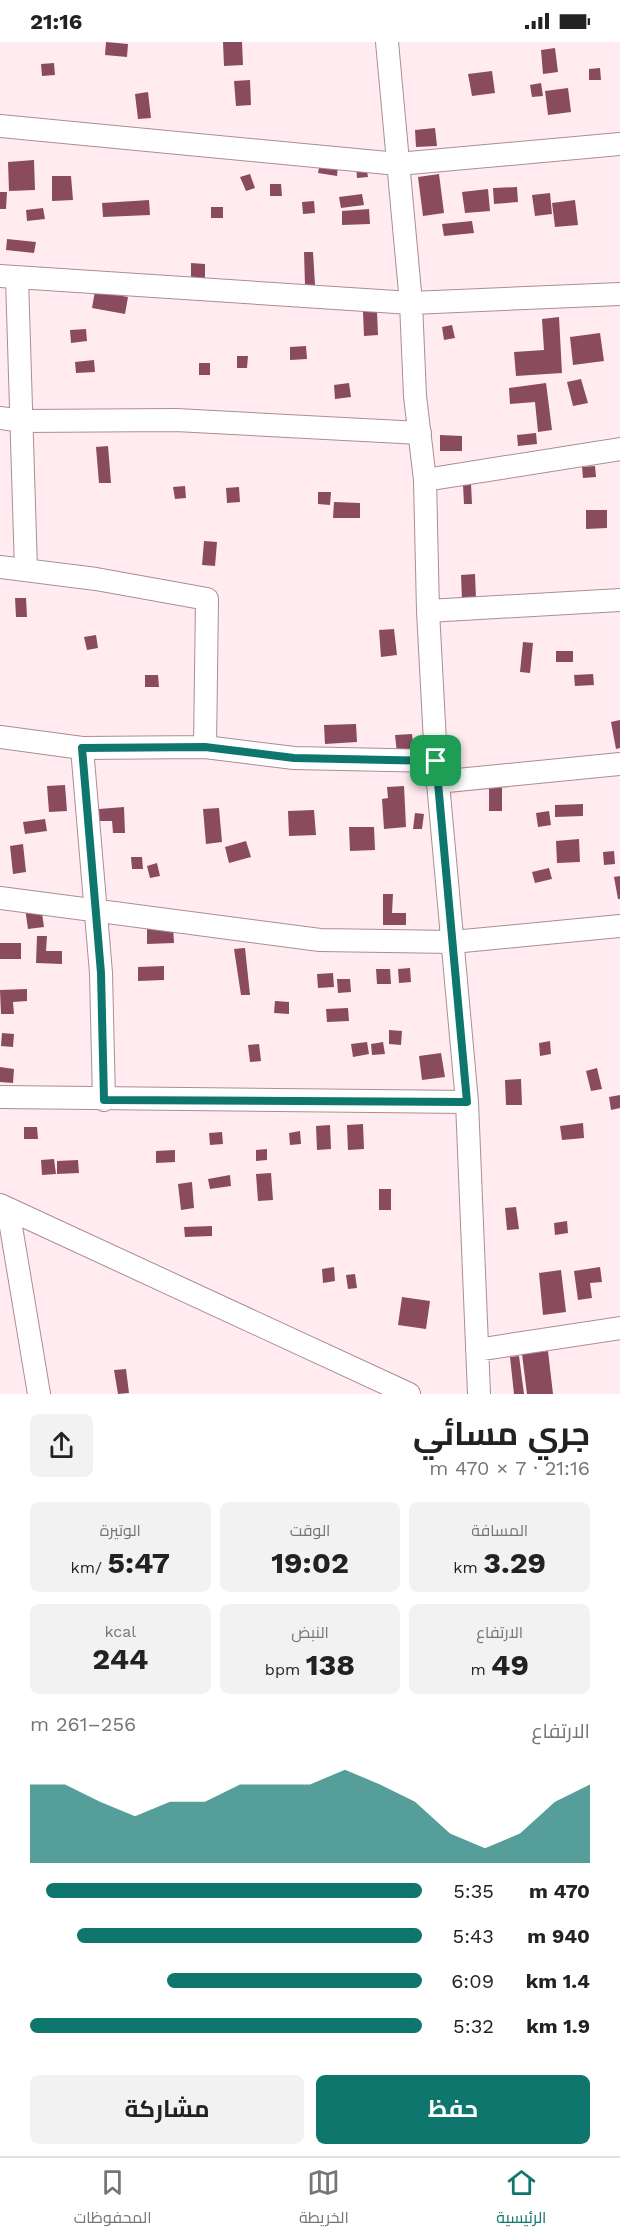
<!DOCTYPE html>
<html lang="ar">
<meta charset="utf-8">
<style>
:root{--surface:#fff;--page:#f2f2f2;--text:#222;--muted:#767676;--line:#e0e0e0;--accent:#0f766e}
body{margin:0;font-family:"Work Sans",Cairo,sans-serif;background:var(--page);color:var(--text);direction:rtl;height:100vh;display:flex;flex-direction:column;font-size:22px;white-space:nowrap}
*{box-sizing:border-box;margin:0}
p{font-size:20px;color:var(--muted)}
.icon{flex:none;width:33px;height:33px;fill:none;stroke:currentColor;stroke-width:2;stroke-linecap:round;stroke-linejoin:round}
.map{position:relative;height:1352px;overflow:hidden;direction:ltr}
.drawer{display:flex;flex-direction:column;background:var(--surface);flex:1}
.drawer>*{flex:none}
.pin{position:absolute;display:grid;place-items:center;width:51px;height:51px;color:#fff;margin:-26px;border-radius:12px;box-shadow:0 3px 9px #0006}
.round{display:grid;place-items:center;flex:none;width:63px;height:63px;border-radius:9px;background:var(--page)}
.summary{display:flex;align-items:center;justify-content:space-between;height:102px;padding:0 30px}
h1{font-size:33px;font-weight:700;line-height:45px}
.metrics{display:grid;grid-template-columns:repeat(3,1fr);gap:9px;height:102px;padding:6px 30px}
.metrics div{display:grid;align-content:center;border-radius:9px;background:var(--page);text-align:center}
.metrics b{font-size:30px;font-weight:700}
.metrics small{font-size:16px;font-weight:400}
.metrics p{font-size:16px}
.chart{height:168px;padding:12px 30px}
.chart p{display:flex;justify-content:space-between}
.chart svg{width:100%;height:108px;margin-top:6px;fill:var(--accent);opacity:.7}
.button{display:flex;gap:12px;margin-top:auto;padding:12px 30px}
.button a{flex:1;height:69px;border-radius:9px;background:var(--accent);color:#fff;font-size:24px;font-weight:700;line-height:69px;text-align:center}
.button a+a{background:var(--page);color:var(--text)}
ul{padding:0 30px;list-style:none;font-size:20px}
li{display:grid;grid-template-columns:96px 72px 1fr;align-items:center;height:45px}
li i{height:15px;border-radius:8px;background:var(--accent)}
.status{display:flex;justify-content:space-between;align-items:center;height:42px;padding:0 30px;background:var(--surface);direction:ltr}
.status svg{height:16px;fill:currentColor}
.menu{display:flex;justify-content:space-around;align-items:center;height:84px;border-top:2px solid var(--line);background:var(--surface);font-size:16px;color:var(--muted)}
.menu a{display:grid;justify-items:center;gap:3px}
.menu .selected{color:var(--accent)}
.map>svg:first-child{display:block}
</style>
<div class="status"><b>21:16</b><svg viewBox="0 0 49 12"><path d="M0 12V9h3v3zM5 12V6h3v6zM10 12V3h3v9zM15 12V0h3v12zM26 1h20v11H26zM47 4h2v5h-2z"/></svg></div>
<div class="map">
<svg width="620" height="1352" viewBox="0 0 620 1352">
<rect width="100%" height="100%" fill="#ffebf0"/>
<!-- building -->
<path fill="#8a4b5f" d="M 106,0 L 128,2 L 127,15 L 105,13 Z
M 223,0 L 242,0 L 243,23 L 224,24 Z
M 555,6 L 558,30 L 543,32 L 541,8 Z
M 54,21 L 55,33 L 42,34 L 41,22 Z
M 600,26 L 601,38 L 589,38 L 589,27 Z
M 492,29 L 495,51 L 472,54 L 468,32 Z
M 250,38 L 251,63 L 236,64 L 234,39 Z
M 541,41 L 543,54 L 532,55 L 530,43 Z
M 568,46 L 571,70 L 548,73 L 545,49 Z
M 148,50 L 151,76 L 138,77 L 135,52 Z
M 435,86 L 437,104 L 416,105 L 415,88 Z
M 34,118 L 35,148 L 9,149 L 8,120 Z
M 320,121 L 338,123 L 337,134 L 318,131 Z
M 366,123 L 368,135 L 357,136 L 356,124 Z
M 250,132 L 255,146 L 246,149 L 240,135 Z
M 439,132 L 444,171 L 423,174 L 418,135 Z
M 52,134 L 71,134 L 73,158 L 52,159 Z
M 270,142 L 281,142 L 282,154 L 270,154 Z
M 517,145 L 518,160 L 494,162 L 493,146 Z
M 488,147 L 490,169 L 465,171 L 462,150 Z
M 0,150 L 7,150 L 6,167 L 0,167 Z
M 550,151 L 552,172 L 535,174 L 532,153 Z
M 362,152 L 364,163 L 341,166 L 339,155 Z
M 149,158 L 150,173 L 103,175 L 102,161 Z
M 575,158 L 578,183 L 555,185 L 552,161 Z
M 314,159 L 315,171 L 303,172 L 302,160 Z
M 211,165 L 223,165 L 223,176 L 211,176 Z
M 43,166 L 45,177 L 27,179 L 26,168 Z
M 369,167 L 370,182 L 342,183 L 342,169 Z
M 472,179 L 474,191 L 444,194 L 442,182 Z
M 7,197 L 36,200 L 34,211 L 6,208 Z
M 304,210 L 313,210 L 315,243 L 305,243 Z
M 191,221 L 205,222 L 205,237 L 191,237 Z
M 95,249 L 128,255 L 125,272 L 92,266 Z
M 363,270 L 377,270 L 378,293 L 364,294 Z
M 559,275 L 562,331 L 516,334 L 514,310 L 544,308 L 542,277 Z
M 452,283 L 455,296 L 444,298 L 442,285 Z
M 86,287 L 87,299 L 71,301 L 70,288 Z
M 600,291 L 604,319 L 573,323 L 570,295 Z
M 306,304 L 307,317 L 290,318 L 290,305 Z
M 237,314 L 248,314 L 247,326 L 237,326 Z
M 94,318 L 95,330 L 76,331 L 75,320 Z
M 199,321 L 210,321 L 210,333 L 199,333 Z
M 581,337 L 588,361 L 573,364 L 567,340 Z
M 349,341 L 351,355 L 335,357 L 334,343 Z
M 546,341 L 552,388 L 538,390 L 535,360 L 510,362 L 509,346 Z
M 536,391 L 537,402 L 518,404 L 517,393 Z
M 440,393 L 462,394 L 462,409 L 440,409 Z
M 108,404 L 111,441 L 99,441 L 96,405 Z
M 595,424 L 596,435 L 583,436 L 582,425 Z
M 471,442 L 472,462 L 464,462 L 463,443 Z
M 185,444 L 186,456 L 175,457 L 173,445 Z
M 239,445 L 240,460 L 227,461 L 226,446 Z
M 318,450 L 331,450 L 330,463 L 318,462 Z
M 334,460 L 360,461 L 360,476 L 333,476 Z
M 586,468 L 607,468 L 607,486 L 586,487 Z
M 204,499 L 217,500 L 215,524 L 202,523 Z
M 475,532 L 476,557 L 462,558 L 461,533 Z
M 15,556 L 26,556 L 27,575 L 16,575 Z
M 394,587 L 397,613 L 381,615 L 379,588 Z
M 96,593 L 98,606 L 87,608 L 84,595 Z
M 523,600 L 533,601 L 530,631 L 520,630 Z
M 556,609 L 573,609 L 573,620 L 556,620 Z
M 593,632 L 594,643 L 575,644 L 574,633 Z
M 145,633 L 158,633 L 159,645 L 145,645 Z
M 620,678 L 620,706 L 616,707 L 611,680 Z
M 356,682 L 357,700 L 325,702 L 324,683 Z
M 412,692 L 414,709 L 397,711 L 395,693 Z
M 65,743 L 67,769 L 49,770 L 47,744 Z
M 404,744 L 406,785 L 384,787 L 382,757 L 388,756 L 387,745 Z
M 502,744 L 502,769 L 489,769 L 489,745 Z
M 583,762 L 583,774 L 555,775 L 555,763 Z
M 124,765 L 125,791 L 113,791 L 112,779 L 99,779 L 99,767 Z
M 219,766 L 222,800 L 206,802 L 203,767 Z
M 314,768 L 316,793 L 289,794 L 288,769 Z
M 549,769 L 551,783 L 538,785 L 536,771 Z
M 415,771 L 424,772 L 422,787 L 413,787 Z
M 45,777 L 47,789 L 25,792 L 23,780 Z
M 349,785 L 374,785 L 375,808 L 350,809 Z
M 579,797 L 580,820 L 557,821 L 556,799 Z
M 246,799 L 251,815 L 229,821 L 225,805 Z
M 23,802 L 26,830 L 13,832 L 10,804 Z
M 614,809 L 615,822 L 604,823 L 603,810 Z
M 131,815 L 142,815 L 143,827 L 132,827 Z
M 157,821 L 160,834 L 150,836 L 147,824 Z
M 549,826 L 552,837 L 535,841 L 532,830 Z
M 620,834 L 620,857 L 618,857 L 614,835 Z
M 383,852 L 393,852 L 392,871 L 406,871 L 406,883 L 383,883 Z
M 41,864 L 44,885 L 28,887 L 25,866 Z
M 173,885 L 174,901 L 147,902 L 147,886 Z
M 37,894 L 47,894 L 46,909 L 62,909 L 62,922 L 36,921 Z
M 0,901 L 21,901 L 21,917 L 0,917 Z
M 245,906 L 250,953 L 241,953 L 234,907 Z
M 164,924 L 164,938 L 138,939 L 138,925 Z
M 410,926 L 411,940 L 399,941 L 398,927 Z
M 376,927 L 390,927 L 391,942 L 377,942 Z
M 333,931 L 334,945 L 318,946 L 317,932 Z
M 337,937 L 350,937 L 351,950 L 338,951 Z
M 27,947 L 27,959 L 13,960 L 14,972 L 1,972 L 0,948 Z
M 275,959 L 289,960 L 289,972 L 274,971 Z
M 348,966 L 349,979 L 327,980 L 326,967 Z
M 389,988 L 402,989 L 401,1003 L 389,1002 Z
M 2,991 L 14,992 L 13,1005 L 1,1004 Z
M 550,999 L 551,1012 L 540,1014 L 539,1001 Z
M 367,1000 L 369,1012 L 353,1015 L 351,1002 Z
M 383,1000 L 385,1012 L 372,1013 L 371,1002 Z
M 259,1002 L 261,1019 L 250,1020 L 248,1003 Z
M 441,1011 L 445,1035 L 422,1038 L 419,1014 Z
M 0,1025 L 14,1027 L 13,1041 L 0,1040 Z
M 597,1026 L 602,1047 L 591,1049 L 586,1029 Z
M 521,1037 L 522,1063 L 506,1063 L 505,1038 Z
M 620,1053 L 620,1066 L 611,1068 L 609,1055 Z
M 583,1081 L 584,1096 L 562,1098 L 560,1084 Z
M 363,1082 L 364,1107 L 348,1108 L 347,1083 Z
M 330,1083 L 331,1107 L 317,1108 L 316,1084 Z
M 24,1085 L 37,1085 L 38,1097 L 24,1097 Z
M 300,1089 L 301,1102 L 290,1103 L 289,1091 Z
M 222,1090 L 223,1102 L 210,1103 L 209,1091 Z
M 267,1107 L 267,1118 L 256,1119 L 256,1108 Z
M 175,1108 L 175,1120 L 156,1121 L 156,1109 Z
M 54,1117 L 56,1132 L 42,1133 L 41,1118 Z
M 78,1118 L 79,1131 L 57,1132 L 57,1119 Z
M 271,1131 L 273,1158 L 258,1159 L 256,1132 Z
M 230,1133 L 231,1144 L 210,1147 L 208,1137 Z
M 192,1140 L 194,1166 L 181,1168 L 178,1142 Z
M 379,1147 L 391,1147 L 391,1168 L 379,1168 Z
M 516,1165 L 519,1187 L 507,1188 L 505,1166 Z
M 567,1179 L 568,1191 L 555,1193 L 554,1181 Z
M 212,1184 L 212,1194 L 185,1195 L 184,1185 Z
M 334,1225 L 335,1239 L 323,1241 L 322,1227 Z
M 600,1225 L 602,1240 L 590,1241 L 592,1256 L 578,1258 L 574,1229 Z
M 561,1228 L 566,1270 L 543,1273 L 539,1231 Z
M 355,1232 L 357,1246 L 348,1247 L 346,1233 Z
M 402,1255 L 430,1259 L 426,1287 L 398,1283 Z
M 548,1309 L 553,1352 L 527,1352 L 522,1312 Z
M 519,1314 L 524,1352 L 514,1352 L 510,1315 Z
M 126,1327 L 129,1351 L 118,1352 L 114,1328 Z"/>
<g fill="none" stroke-linecap="round" stroke-linejoin="round">
<defs>
<path id="minor" d="M 0,84 L 398,122 L 620,102
M 0,234 L 411,261 L 620,252
M 17,236 L 26,528
M 0,376 L 22,379 L 176,378 L 420,391
M 425,438 L 620,407
M 0,525 L 96,537 L 207,557 L 205,705
M 428,569 L 620,558
M 0,695 L 82,706 L 205,705 L 294,716 L 436,719 L 428,569 L 425,438 L 415,354 L 411,261 L 387,0
M 82,706 L 101,931 L 104,1058
M 436,719 L 467,1060 L 479,1352
M 437,740 L 620,722
M 0,856 L 320,898 L 453,900 L 620,884
M 0,1055 L 467,1060
M 0,1163 L 409,1352
M 8,1167 L 39,1352
M 477,1308 L 620,1286"/>
</defs>
<!-- minor casing -->
<use href="#minor" stroke="#ab8d95" stroke-width="24"/>
<!-- minor -->
<use href="#minor" stroke="#fff" stroke-width="22"/>
</g>
<g fill="none" stroke-linecap="round" stroke-linejoin="round">
<defs>
<path id="route" d="M 205,705 L 294,716 L 436,719 L 467,1060 L 104,1058 L 101,931 L 82,706 Z"/>
</defs>
<!-- route casing -->
<use href="#route" stroke="#fff" stroke-width="12"/>
<!-- route -->
<use href="#route" stroke="#0f766e" stroke-width="8"/>
</g>
</svg>
<div class="pin" style="left:436px;top:719px;background:#1e9e55"><svg class="icon" aria-label="arrive" viewBox="0 0 24 24"><path d="M6 21V4h12l-3 4 3 4H6"/></svg></div>
</div>
<section class="drawer">
<div class="summary"><div><h1>جري مسائي</h1><p>21:16 · 7 × 470 m</p></div><a class="round"><svg class="icon" aria-label="share" viewBox="0 0 24 24"><path d="M12 15V3M7 8l5-5 5 5M5 13v7h14v-7"/></svg></a></div>
<div class="metrics">
<div><p>المسافة</p><b>3.29<small> km</small></b></div>
<div><p>الوقت</p><b>19:02</b></div>
<div><p>الوتيرة</p><b>5:47<small> /km</small></b></div>
</div>
<div class="metrics">
<div><p>الارتفاع</p><b>49<small> m</small></b></div>
<div><p>النبض</p><b>138<small> bpm</small></b></div>
<div><p>kcal</p><b>244</b></div>
</div>
<div class="chart"><p><span>الارتفاع</span>256–261 m</p>
<svg viewBox="0 0 160 44" preserveAspectRatio="none"><path d="M0 44V12L10 12L20 19L30 25L40 19L50 19L60 12L70 12L80 12L90 6L100 12L110 19L120 32L130 38L140 32L150 19L160 12V44z"/></svg>
</div>
<ul>
<li><b>470 m</b>5:35<i style="width:96%"></i></li>
<li><b>940 m</b>5:43<i style="width:88%"></i></li>
<li><b>1.4 km</b>6:09<i style="width:65%"></i></li>
<li><b>1.9 km</b>5:32<i style="width:100%"></i></li>
</ul>
<div class="button"><a>حفظ</a><a>مشاركة</a></div>
</section>
<nav class="menu">
<a class="selected"><svg class="icon" aria-label="home" viewBox="0 0 24 24"><path d="M3 11l9-7 9 7M6 9v11h12V9"/></svg>الرئيسية</a>
<a><svg class="icon" aria-label="map" viewBox="0 0 24 24"><path d="M3 6l6-2 6 2 6-2v14l-6 2-6-2-6 2zM9 4v14M15 6v14"/></svg>الخريطة</a>
<a><svg class="icon" aria-label="saved" viewBox="0 0 24 24"><path d="M7 4h10v16l-5-4-5 4z"/></svg>المحفوظات</a>
</nav>
